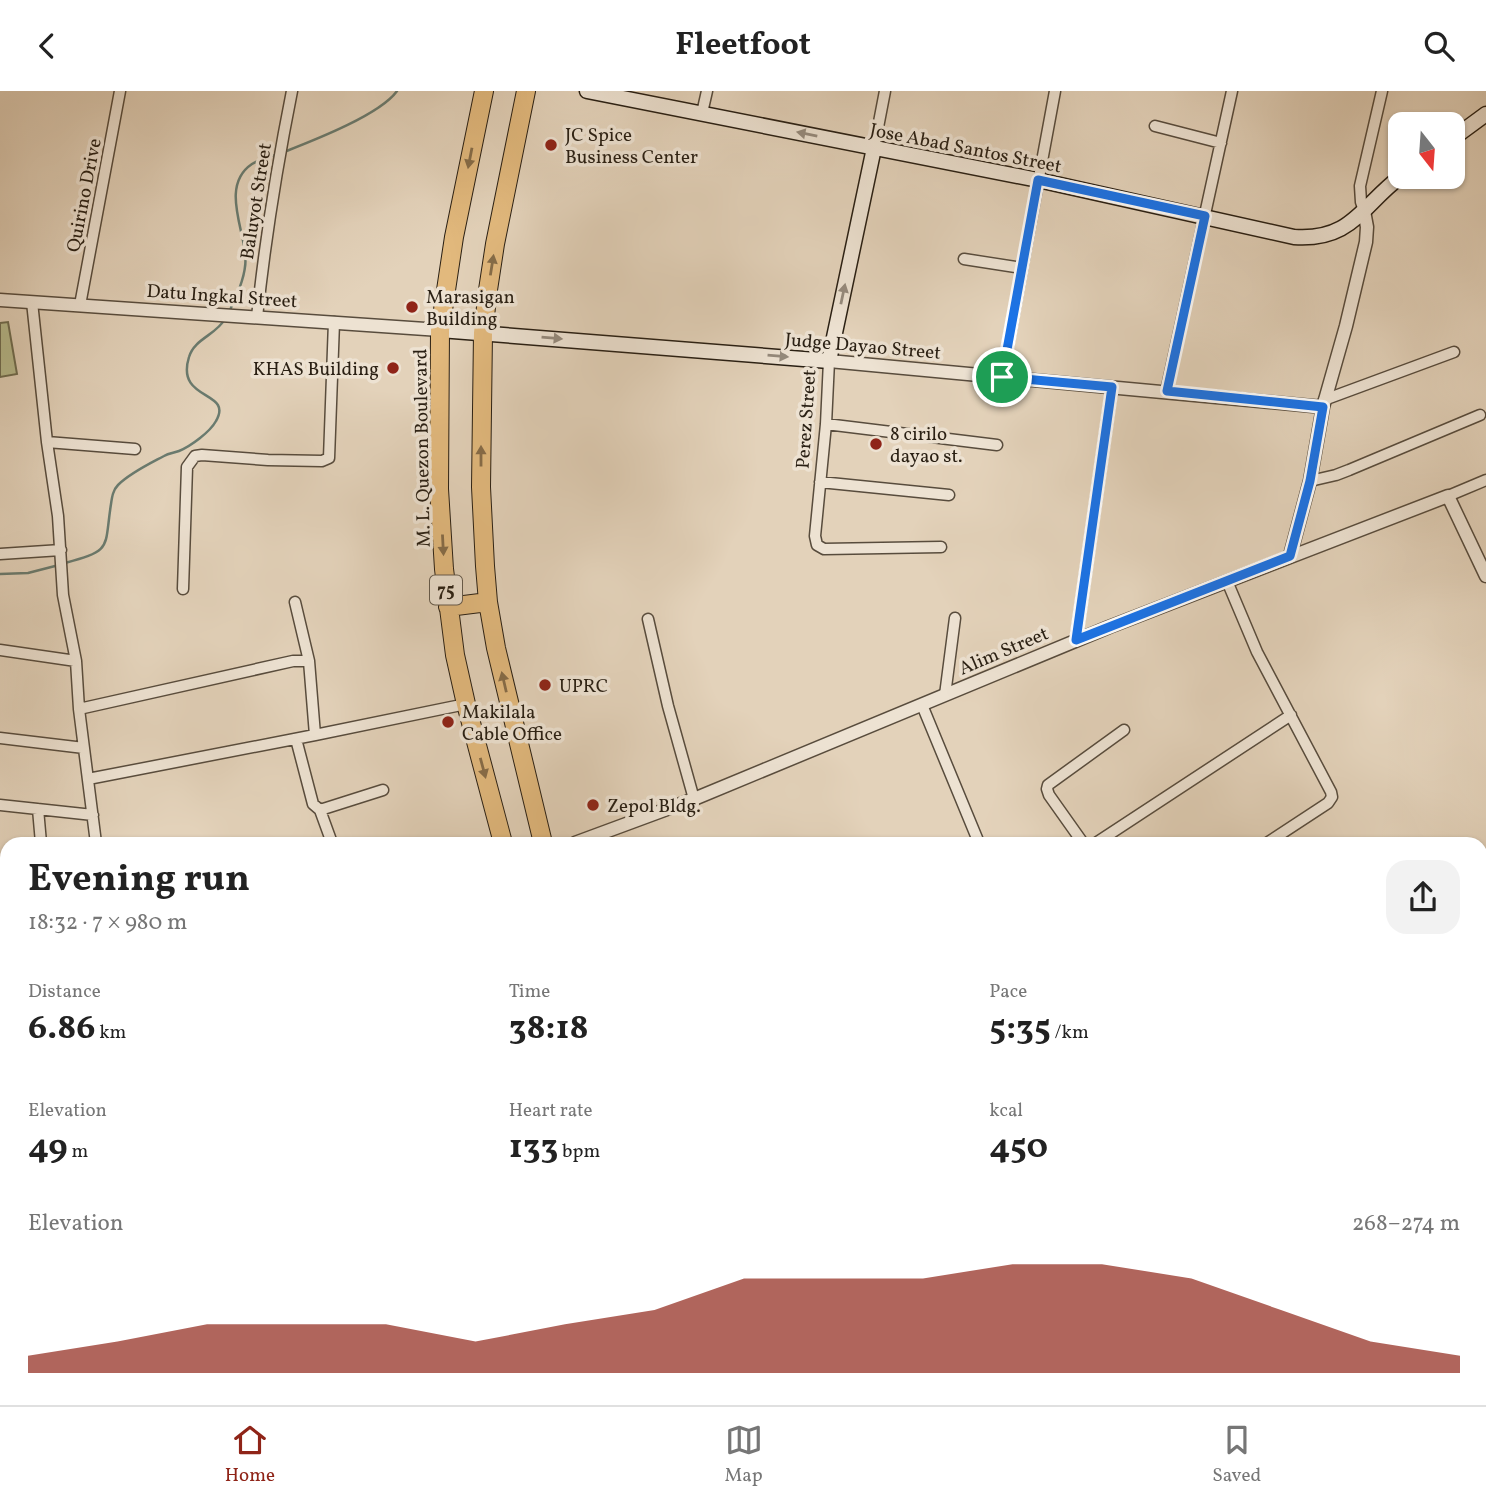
<!DOCTYPE html>
<meta charset="utf-8">
<style>
:root{--surface:#fff;--page:#f2f2f2;--text:#222;--muted:#767676;--line:#e0e0e0;--accent:#8f2418}
body{margin:0;font-family:Vollkorn,serif;background:var(--page);color:var(--text);height:100vh;display:flex;flex-direction:column;font-size:26px;white-space:nowrap}
*{box-sizing:border-box;margin:0}
p{font-size:23px;color:var(--muted)}
.icon{flex:none;width:38px;height:38px;fill:none;stroke:currentColor;stroke-width:2;stroke-linecap:round;stroke-linejoin:round}
.map{position:relative;flex:1;overflow:hidden}
.drawer{position:absolute;left:0px;top:746px;width:1488px;height:569px;display:flex;flex-direction:column;background:var(--surface);border-radius:21px 21px 0 0;box-shadow:0 2px 5px #0004}
.drawer>*{flex:none}
.needle{width:46px;rotate:163deg}
.controls{position:absolute;left:1388px;top:21px;display:grid;gap:14px}
.controls a{display:grid;place-items:center;width:77px;height:77px;border-radius:14px;background:var(--surface);box-shadow:0 2px 5px #0004;font-size:35px}
.pin{position:absolute;display:grid;place-items:center;width:60px;height:60px;color:#fff;margin:-30px;border:4px solid #fff;border-radius:50%;box-shadow:0 2px 7px #0007}
.round{display:grid;place-items:center;flex:none;width:74px;height:74px;border-radius:21px;background:var(--page)}
.head{display:flex;align-items:center;justify-content:space-between;height:119px;padding:0 28px}
h1{font-size:38px;font-weight:700;line-height:52px}
.stats{display:grid;grid-template-columns:repeat(3,1fr);gap:10px;height:119px;padding:7px 28px}
.stats div{display:grid;align-content:center}
.stats b{font-size:35px;font-weight:700}
.stats small{font-size:19px;font-weight:400}
.stats p{font-size:19px}
.chart{height:196px;padding:14px 28px}
.chart p{display:flex;justify-content:space-between}
.chart svg{width:100%;height:126px;margin-top:7px;fill:var(--accent);opacity:.7}
header{display:flex;justify-content:space-between;align-items:center;height:91px;padding:0 28px;background:var(--surface);font-size:32px;font-weight:700}
.tabs{display:flex;justify-content:space-around;align-items:center;height:98px;border-top:2px solid var(--line);background:var(--surface);font-size:19px;color:var(--muted)}
.tabs a{display:grid;justify-items:center;gap:4px}
.tabs .selected{color:var(--accent)}
.map>svg:first-child{display:block}
</style>
<header><svg class="icon" aria-label="back" viewBox="0 0 24 24"><path d="M15 5l-7 7 7 7"/></svg>Fleetfoot<svg class="icon" aria-label="search" viewBox="0 0 24 24"><circle cx="10" cy="10" r="6"/><path d="M15 15l6 6"/></svg></header>
<div class="map">
<svg width="1486" height="1314" viewBox="0 0 1486 1314">
<rect width="100%" height="100%" fill="#e3d2ba"/>
<filter id="stains"><feTurbulence type="fractalNoise" baseFrequency=".00286" numOctaves="4"/><feColorMatrix values="0 0 0 0 .2 0 0 0 0 .09 0 0 0 0 .02 0 0 0 .5 -.17"/></filter>
<radialGradient id="worn" r=".72"><stop offset=".6" stop-color="#630" stop-opacity="0"/><stop offset="1" stop-color="#630" stop-opacity=".3"/></radialGradient>
<!-- green -->
<path fill="#b7bb8d" stroke="#706d50" stroke-width="2" d="M 8,231 L 17,283 L 0,286 L 0,232 Z
M 0,1211 L 7,1212 L 7,1307 L 160,1307 L 158,1314 L 0,1314 Z"/>
<g fill="none" stroke-linecap="round" stroke-linejoin="round">
<!-- stream -->
<path stroke="#6a7b6f" stroke-width="2.5" d="M 284,61 C 312,50 380,24 397,0
M 230,219 C 238,202 248,180 245,161 C 242,134 222,93 252,73 C 260,68 269,66 278,63
M 65,472 C 113,459 104,458 111,413 C 112,406 113,399 118,394 C 130,382 149,373 164,365 C 169,362 174,362 179,360 C 191,355 210,341 216,330 C 234,299 175,311 189,266 C 194,248 216,244 225,228
M 0,483 L 28,482 L 59,474"/>
<defs>
<path id="minor" d="M 702,22 L 707,0
M 1155,35 L 1221,52
M 874,57 L 885,0
M 1364,120 L 1361,111 L 1360,95 L 1382,0
M 964,168 L 1022,177
M 32,211 L 47,351 L 58,425 L 63,504 L 76,570 L 79,618 L 96,752
M 80,214 L 120,0
M 257,226 C 265,150 277,75 292,0
M 829,270 L 826,333 L 815,445 L 817,454 L 824,458 L 941,456
M 1002,286 L 1055,0
M 1166,301 L 1232,0
M 1324,309 L 1454,261
M 826,333 L 997,354
M 47,351 L 135,358
M 1310,390 L 1336,384 L 1349,379 L 1480,324
M 820,391 L 949,404
M 1448,405 L 1486,389
M 0,463 L 61,459
M 1227,490 L 1257,561 L 1331,701 L 1332,706 L 1328,712 L 1267,752
M 183,498 L 187,376 L 195,365 L 202,364 L 268,369 L 322,370 L 329,367 L 334,231
M 295,511 L 309,570
M 648,528 L 668,615 L 694,708
M 1076,549 L 1112,296
M 0,559 L 76,570
M 945,604 L 955,527
M 922,614 L 979,752
M 79,618 L 293,570 L 309,570 L 315,644
M 0,647 L 84,657
M 296,648 L 313,713 L 320,719 L 383,699
M 88,688 L 315,644 L 466,613
M 0,714 L 93,724
M 38,718 L 41,752
M 320,719 L 332,752
M 1083,752 L 1049,704 L 1047,698 L 1048,694 L 1124,639
M 1096,752 L 1291,624
M 0,823 L 7,823
M 0,935 L 7,933
M 0,1183 L 7,1144
M 1480,1242 L 1486,1229
M 1480,1252 L 1486,1255
M 647,1307 L 652,1314
M 1022,1307 L 1030,1314
M 229,1314 L 230,1307
M 423,1314 L 440,1307
M 622,1314 L 631,1307
M 1116,1314 L 1121,1307
M 1240,1314 L 1244,1307"/>
<path id="tertiary" d="M 0,209 L 440,239
M 829,270 L 1323,316
M 1290,465 L 1310,390 L 1323,316 L 1346,235 L 1366,151 L 1367,136 L 1364,120
M 575,752 L 694,708 L 1109,536 L 1448,405 L 1486,485
M 0,1205 L 7,1205
M 164,1314 L 166,1307"/>
<path id="secondary" d="M 587,0 L 1038,89 L 1294,146 C 1351,150 1361,116 1400,86
M 1452,48 L 1486,23
M 440,239 L 829,270 L 874,57"/>
<path id="trunk" d="M 484,0 L 454,146 L 440,239 L 439,398 L 444,478 L 455,564 L 466,613 L 503,752
M 526,0 L 495,153 L 488,199 L 483,242 L 481,396 L 485,475 L 488,511 L 496,557 L 543,752
M 448,516 L 488,511
M 824,1307 L 830,1314
M 865,1307 L 871,1314"/>
</defs>
<!-- minor casing -->
<use href="#minor" stroke="#584c3d" stroke-width="13"/>
<!-- tertiary casing -->
<use href="#tertiary" stroke="#584c3d" stroke-width="15"/>
<!-- secondary casing -->
<use href="#secondary" stroke="#291f13" stroke-width="17"/>
<!-- trunk casing -->
<use href="#trunk" stroke="#291f13" stroke-width="20"/>
<!-- minor -->
<use href="#minor" stroke="#ede2d2" stroke-width="10"/>
<!-- tertiary -->
<use href="#tertiary" stroke="#ede2d2" stroke-width="12"/>
<!-- secondary -->
<use href="#secondary" stroke="#ede2d2" stroke-width="14"/>
<!-- trunk -->
<use href="#trunk" stroke="#e2b97d" stroke-width="18"/>
</g>
<!-- one-way arrows -->
<defs><path id="oneway-solid" d="M-6-.8H1V-3.2L6.5 0L1 3.2V.8H-6Z" transform="scale(1.75)"/></defs>
<g fill="#958a7c">
<use href="#oneway-solid" transform="translate(807 43) rotate(-169)"/>
<use href="#oneway-solid" transform="translate(843 203) rotate(-78)"/>
<use href="#oneway-solid" transform="translate(552 247) rotate(5)"/>
<use href="#oneway-solid" transform="translate(778 265) rotate(5)"/>
</g>
<g fill="#866c48">
<use href="#oneway-solid" transform="translate(470 67) rotate(101)"/>
<use href="#oneway-solid" transform="translate(492 174) rotate(-81)"/>
<use href="#oneway-solid" transform="translate(481 365) rotate(-90)"/>
<use href="#oneway-solid" transform="translate(443 454) rotate(87)"/>
<use href="#oneway-solid" transform="translate(504 591) rotate(-103)"/>
<use href="#oneway-solid" transform="translate(483 677) rotate(75)"/>
</g>
<g fill="none" stroke-linecap="round" stroke-linejoin="round">
<defs>
<path id="route" d="M 1038,89 L 1205,125 L 1167,300 L 1323,316 L 1310,390 L 1290,465 L 1076,549 L 1112,296 L 1002,286 Z"/>
</defs>
<!-- route casing -->
<use href="#route" stroke="#fff" stroke-width="14"/>
<!-- route -->
<use href="#route" stroke="#1a73e8" stroke-width="9"/>
</g>
<!-- markers -->
<g fill="#8f2418" stroke="#ede2d2" stroke-width="2.5">
<circle cx="551" cy="54" r="7"/>
<circle cx="412" cy="216" r="7"/>
<circle cx="393" cy="277" r="7"/>
<circle cx="876" cy="353" r="7"/>
<circle cx="545" cy="594" r="7"/>
<circle cx="448" cy="631" r="7"/>
<circle cx="593" cy="714" r="7"/>
</g>
<g text-anchor="middle" stroke-width="7" stroke-linejoin="round" paint-order="stroke">
<!-- shield labels -->
<rect fill="#ede2d2" stroke="#645a4c" stroke-width="2" x="430" y="484.5" width="32" height="29" rx="5"/>
<g font-size="18" font-weight="bold" fill="#291f13">
<text x="446" y="505">75</text>
</g>
<!-- poi labels -->
<g font-size="19" fill="#291f13" stroke="#ede2d2" text-anchor="start">
<text x="565" y="50">JC Spice<tspan x="565" dy="22">Business Center</tspan></text>
<text x="426" y="212">Marasigan<tspan x="426" dy="22">Building</tspan></text>
<text x="379" y="284" text-anchor="end">KHAS Building</text>
<text x="890" y="349">8 cirilo<tspan x="890" dy="22">dayao st.</tspan></text>
<text x="559" y="601">UPRC</text>
<text x="462" y="627">Makilala<tspan x="462" dy="22">Cable Office</tspan></text>
<text x="607" y="721">Zepol Bldg.</text>
</g>
<!-- street labels -->
<g font-size="19" fill="#291f13" stroke="#ede2d2">
<text transform="translate(966 56) rotate(11)" y="7">Jose Abad Santos Street</text>
<text transform="translate(83 104) rotate(-79)" y="7">Quirino Drive</text>
<text transform="translate(255 110) rotate(-81)" y="7">Baluyot Street</text>
<text transform="translate(222 204) rotate(4)" y="7">Datu Ingkal Street</text>
<text transform="translate(863 254) rotate(5)" y="7">Judge Dayao Street</text>
<text transform="translate(805 328) rotate(-86)" y="7">Perez Street</text>
<text transform="translate(421 357) rotate(-91)" y="7">M. L. Quezon Boulevard</text>
<text transform="translate(1003 559) rotate(-23)" y="7">Alim Street</text>
</g>
</g>
<rect width="100%" height="100%" filter="url(#stains)"/>
<rect width="100%" height="100%" fill="url(#worn)"/>
</svg>
<div class="controls">
<a><svg class="needle" viewBox="-14 -14 28 28"><path d="M0-13l5 13h-10z" fill="#e53935"/><path d="M0 13l5-13h-10z" fill="#767676"/></svg></a>
</div>
<div class="pin" style="left:1002px;top:286px;background:#1e9e55"><svg class="icon" aria-label="arrive" viewBox="0 0 24 24"><path d="M6 21V4h12l-3 4 3 4H6"/></svg></div>
<section class="drawer">
<div class="head"><div><h1>Evening run</h1><p>18:32 · 7 × 980 m</p></div><a class="round"><svg class="icon" aria-label="share" viewBox="0 0 24 24"><path d="M12 15V3M7 8l5-5 5 5M5 13v7h14v-7"/></svg></a></div>
<div class="stats">
<div><p>Distance</p><b>6.86<small> km</small></b></div>
<div><p>Time</p><b>38:18</b></div>
<div><p>Pace</p><b>5:35<small> /km</small></b></div>
</div>
<div class="stats">
<div><p>Elevation</p><b>49<small> m</small></b></div>
<div><p>Heart rate</p><b>133<small> bpm</small></b></div>
<div><p>kcal</p><b>450</b></div>
</div>
<div class="chart"><p><span>Elevation</span>268–274 m</p>
<svg viewBox="0 0 160 44" preserveAspectRatio="none"><path d="M0 44V38L10 33L20 27L30 27L40 27L50 33L60 27L70 22L80 11L90 11L100 11L110 6L120 6L130 11L140 22L150 33L160 38V44z"/></svg>
</div>
</section>
</div>
<nav class="tabs">
<a class="selected"><svg class="icon" aria-label="home" viewBox="0 0 24 24"><path d="M3 11l9-7 9 7M6 9v11h12V9"/></svg>Home</a>
<a><svg class="icon" aria-label="map" viewBox="0 0 24 24"><path d="M3 6l6-2 6 2 6-2v14l-6 2-6-2-6 2zM9 4v14M15 6v14"/></svg>Map</a>
<a><svg class="icon" aria-label="saved" viewBox="0 0 24 24"><path d="M7 4h10v16l-5-4-5 4z"/></svg>Saved</a>
</nav>
